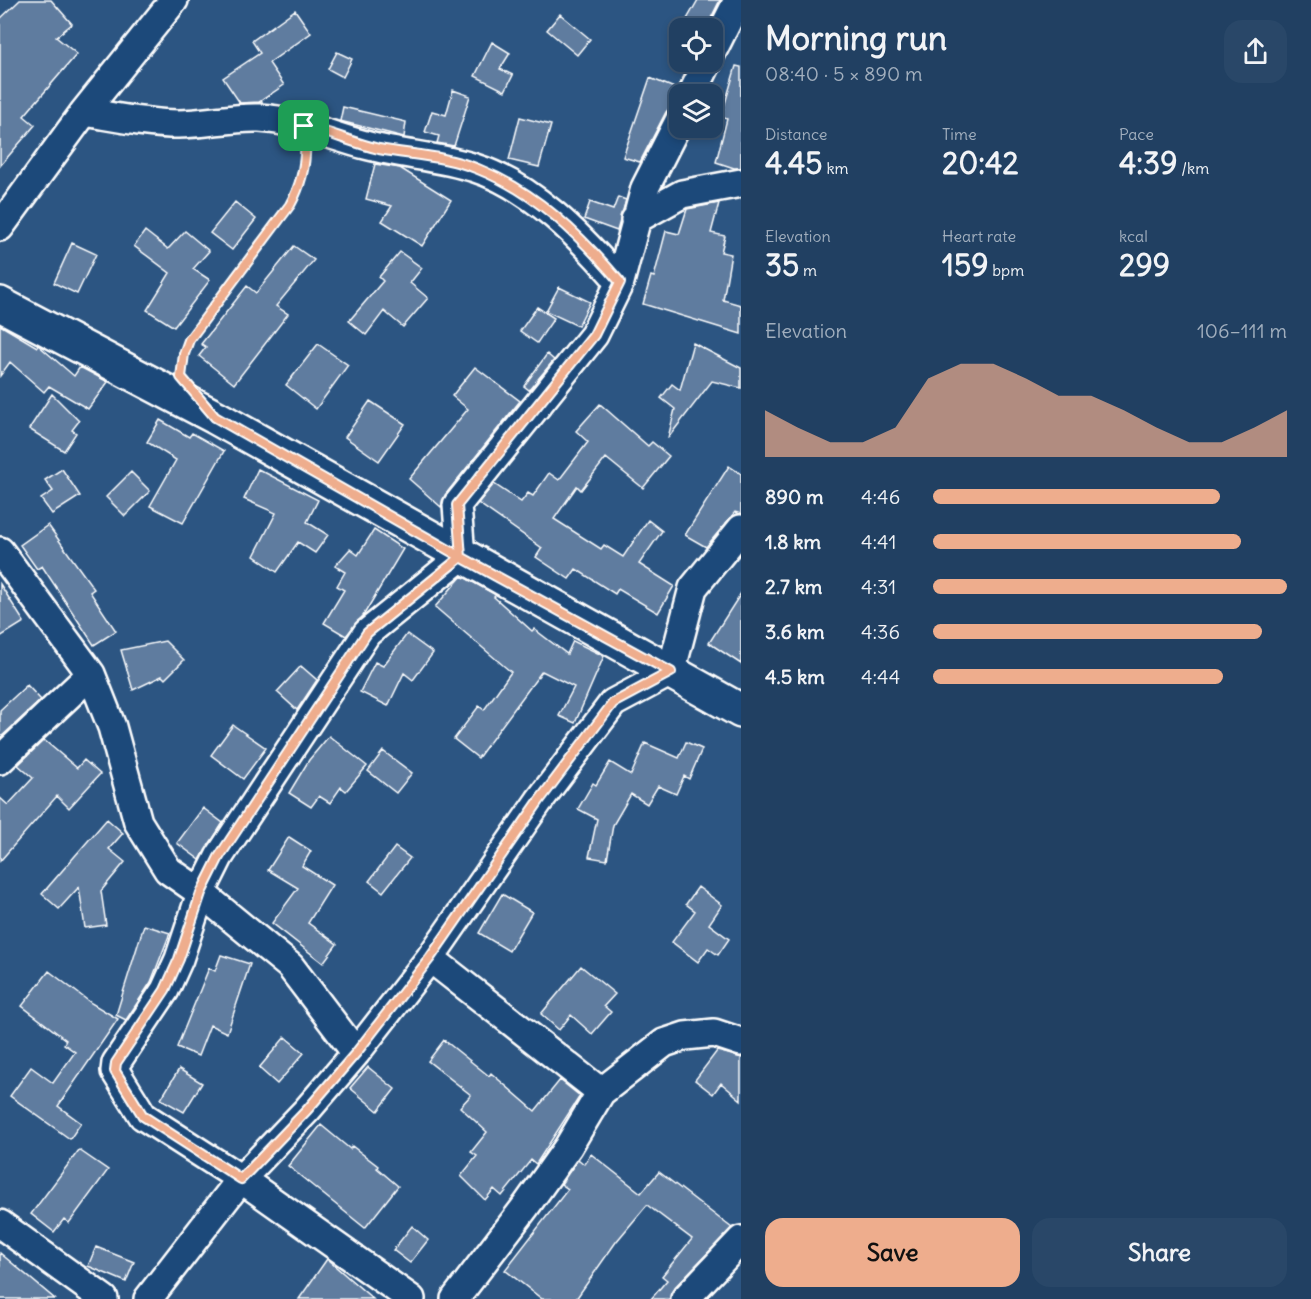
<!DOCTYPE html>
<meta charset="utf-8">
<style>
:root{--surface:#214062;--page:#294768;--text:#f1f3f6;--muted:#a2afbe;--line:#3e5977;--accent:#eead8d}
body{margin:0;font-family:Delius,sans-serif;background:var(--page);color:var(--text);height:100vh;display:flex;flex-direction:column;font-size:22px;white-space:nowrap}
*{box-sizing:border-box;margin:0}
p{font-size:20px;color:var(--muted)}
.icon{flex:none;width:33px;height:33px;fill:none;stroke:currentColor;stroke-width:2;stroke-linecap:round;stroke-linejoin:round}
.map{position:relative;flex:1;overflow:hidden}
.details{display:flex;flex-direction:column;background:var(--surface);width:570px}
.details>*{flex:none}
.fabs{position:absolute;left:669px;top:18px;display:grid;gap:12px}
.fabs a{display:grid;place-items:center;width:54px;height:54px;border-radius:12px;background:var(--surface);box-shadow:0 3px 9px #0003,0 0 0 2px var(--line);font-size:30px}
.pin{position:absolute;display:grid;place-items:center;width:51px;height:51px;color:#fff;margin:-26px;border-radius:12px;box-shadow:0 3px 9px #0006}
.round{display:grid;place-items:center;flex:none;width:63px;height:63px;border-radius:18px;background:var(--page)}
.head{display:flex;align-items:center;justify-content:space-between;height:102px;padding:0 24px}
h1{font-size:33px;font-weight:700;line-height:45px}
.stats{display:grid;grid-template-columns:repeat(3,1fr);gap:9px;height:102px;padding:6px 24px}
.stats div{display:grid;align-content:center}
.stats b{font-size:30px;font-weight:700}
.stats small{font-size:16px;font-weight:400}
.stats p{font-size:16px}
.chart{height:168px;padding:12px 24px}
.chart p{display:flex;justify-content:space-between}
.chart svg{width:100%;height:108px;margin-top:6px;fill:var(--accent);opacity:.7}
.cta{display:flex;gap:12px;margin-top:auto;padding:12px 24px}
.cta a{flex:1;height:69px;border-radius:18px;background:var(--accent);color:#111;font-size:24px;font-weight:700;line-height:69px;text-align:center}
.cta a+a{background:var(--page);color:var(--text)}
ul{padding:0 24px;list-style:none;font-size:20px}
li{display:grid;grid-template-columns:96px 72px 1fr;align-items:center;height:45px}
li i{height:15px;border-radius:8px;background:var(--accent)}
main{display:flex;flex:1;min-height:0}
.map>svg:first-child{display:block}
</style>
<main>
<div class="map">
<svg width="741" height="1299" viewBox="0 0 741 1299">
<rect width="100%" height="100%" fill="#2c5582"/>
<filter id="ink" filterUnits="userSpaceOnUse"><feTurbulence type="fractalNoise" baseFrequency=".0167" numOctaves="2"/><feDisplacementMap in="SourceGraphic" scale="12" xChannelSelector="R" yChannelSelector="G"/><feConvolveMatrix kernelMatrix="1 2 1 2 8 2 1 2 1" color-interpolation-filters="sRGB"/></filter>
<g filter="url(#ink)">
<!-- building -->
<path fill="#5e7c9f" stroke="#fff" stroke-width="1.5" d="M 20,0 L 51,0 L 72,24 L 56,37 L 77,54 L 24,116 L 35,125 L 0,166 L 0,19 Z
M 698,0 L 720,0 L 706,28 L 682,28 Z
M 295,10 L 311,33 L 269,63 L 284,85 L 259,102 L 240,103 L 223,78 L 260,53 L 252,41 Z
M 560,14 L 590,39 L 577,55 L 547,30 Z
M 492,42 L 510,53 L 500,69 L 513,75 L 505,91 L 475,76 Z
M 337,52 L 352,59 L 343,77 L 328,69 Z
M 736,66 L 741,67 L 741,168 L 734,168 L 716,162 L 727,119 L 721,117 Z
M 650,78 L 677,89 L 678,102 L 666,112 L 640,162 L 623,157 Z
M 453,90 L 470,96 L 454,146 L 437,143 L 439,136 L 425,132 L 432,111 L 446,115 Z
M 343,107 L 406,122 L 404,137 L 340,121 Z
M 520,117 L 551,125 L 539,167 L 509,160 Z
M 375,164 L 400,168 L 451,200 L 422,246 L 382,221 L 392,206 L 366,199 Z
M 618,197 L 626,200 L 617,231 L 584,219 L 590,202 L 613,210 Z
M 235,202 L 256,219 L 232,250 L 210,233 Z
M 719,203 L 711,233 L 725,236 L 721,252 L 731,254 L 723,300 L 741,305 L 741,334 L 643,304 L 651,276 L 654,277 L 666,231 L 679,234 L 687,209 Z
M 145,231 L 168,249 L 185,231 L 209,251 L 193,269 L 210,280 L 174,327 L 147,310 L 170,273 L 134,246 Z
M 72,243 L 96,254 L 77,294 L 54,283 Z
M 294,246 L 314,260 L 276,306 L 288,314 L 234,384 L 199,356 L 206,347 L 201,344 L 247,286 L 256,293 Z
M 400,252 L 422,268 L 410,283 L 428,298 L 403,327 L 384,311 L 366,335 L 349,321 L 383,281 L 379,277 Z
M 559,287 L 590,302 L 578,326 L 546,311 Z
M 537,307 L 554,318 L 537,343 L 520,331 Z
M 0,325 L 37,347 L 38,345 L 74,376 L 80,367 L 108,382 L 88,409 L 49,386 L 44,392 L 10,362 L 0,376 Z
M 693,343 L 741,368 L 741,388 L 712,381 L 668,438 L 675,409 L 661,398 L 672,384 L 680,390 Z
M 318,344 L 348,365 L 316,409 L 286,385 Z
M 547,354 L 554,360 L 529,390 L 524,386 Z
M 475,367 L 520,401 L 445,495 L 441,507 L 409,479 L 468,409 L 452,396 Z
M 52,394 L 79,421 L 72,430 L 76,433 L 64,451 L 29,429 Z
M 370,401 L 405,424 L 379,461 L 345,437 Z
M 600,404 L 648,446 L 652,442 L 669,456 L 643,488 L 606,458 L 581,490 L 577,486 L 554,519 L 601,549 L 604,545 L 623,557 L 648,520 L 662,531 L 639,564 L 674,586 L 658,613 L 618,589 L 615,594 L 576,569 L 569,579 L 536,557 L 542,548 L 478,503 L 494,484 L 521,502 L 528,493 L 533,496 L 549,473 L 559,480 L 588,442 L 576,431 Z
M 160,420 L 189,437 L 192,433 L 224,451 L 183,523 L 150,506 L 176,460 L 147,442 Z
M 729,466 L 741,474 L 741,514 L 735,512 L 706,547 L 685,535 Z
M 62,469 L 80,496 L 52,514 L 41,499 L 53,491 L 45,480 Z
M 258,469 L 318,500 L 307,522 L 328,535 L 315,553 L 298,542 L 277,572 L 254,556 L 276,513 L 244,499 Z
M 131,472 L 150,491 L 125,516 L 106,497 Z
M 48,525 L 94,589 L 90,592 L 116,631 L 94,645 L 42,566 L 37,569 L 20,545 Z
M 374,530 L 403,549 L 363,616 L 346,636 L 324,623 L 344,590 L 337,586 L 345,572 L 335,566 L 350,549 L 358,555 Z
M 462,576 L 496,595 L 494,597 L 532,631 L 534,629 L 567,654 L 573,641 L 604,656 L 575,723 L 559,716 L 574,687 L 542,671 L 478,758 L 454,739 L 479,706 L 484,710 L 511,672 L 435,607 Z
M 0,584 L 24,622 L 0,637 Z
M 741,593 L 741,664 L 709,643 Z
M 407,634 L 433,653 L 413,680 L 404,673 L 388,706 L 360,692 L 375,662 L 383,666 Z
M 165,641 L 184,660 L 165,679 L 162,676 L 133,690 L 121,650 Z
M 301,666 L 317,680 L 297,710 L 277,692 Z
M 27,685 L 41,700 L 0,738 L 0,710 Z
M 233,725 L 266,748 L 243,779 L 211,755 Z
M 329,736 L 367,766 L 346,791 L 341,787 L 330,803 L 319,796 L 311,807 L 289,793 L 309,760 Z
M 44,740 L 77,768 L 84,760 L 100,774 L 69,808 L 57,796 L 0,861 L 0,798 L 8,805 L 33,778 L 18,765 Z
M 686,742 L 702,749 L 689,779 L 684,776 L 676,794 L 658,786 L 647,804 L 631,794 L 613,825 L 607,860 L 589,857 L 597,819 L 578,809 L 593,783 L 596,785 L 610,762 L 631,775 L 645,743 L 679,758 Z
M 383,751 L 412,773 L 396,793 L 368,771 Z
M 203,808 L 223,823 L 200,860 L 177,843 Z
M 107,819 L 123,833 L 109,849 L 125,862 L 101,891 L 106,925 L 85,928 L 79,887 L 59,909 L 42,894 Z
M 289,837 L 311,851 L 302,866 L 332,885 L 308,923 L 337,944 L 323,963 L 272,923 L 298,888 L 268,870 Z
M 395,847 L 410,858 L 383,892 L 369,881 Z
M 698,887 L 722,905 L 709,924 L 729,939 L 718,955 L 708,948 L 698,962 L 672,942 L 695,911 L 686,904 Z
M 502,894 L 532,912 L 509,951 L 479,933 Z
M 144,925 L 170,933 L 151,982 L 126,1020 L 116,1015 Z
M 221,955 L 250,964 L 227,1033 L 210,1025 L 198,1056 L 177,1047 L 209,968 L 215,971 Z
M 581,966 L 615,994 L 604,1006 L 611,1012 L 592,1034 L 571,1015 L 559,1030 L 541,1014 Z
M 49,971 L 91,1003 L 118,1019 L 58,1106 L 81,1123 L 70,1139 L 10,1096 L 31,1067 L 53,1083 L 75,1052 L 64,1044 L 66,1040 L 22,1006 Z
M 285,1037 L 304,1053 L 277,1084 L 259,1068 Z
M 444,1040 L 489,1076 L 491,1073 L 535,1111 L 560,1080 L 580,1096 L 536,1164 L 531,1160 L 502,1196 L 494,1189 L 485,1200 L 461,1176 L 477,1156 L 471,1152 L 487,1132 L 460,1107 L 471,1095 L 428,1061 Z
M 717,1051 L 741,1057 L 741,1100 L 721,1083 L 713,1094 L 695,1080 Z
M 368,1067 L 395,1089 L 378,1111 L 350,1088 Z
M 179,1069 L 202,1083 L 184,1112 L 161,1099 Z
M 321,1125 L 350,1149 L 352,1146 L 378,1166 L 377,1168 L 398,1186 L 365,1228 L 288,1166 Z
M 79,1150 L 108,1170 L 69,1223 L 64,1219 L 54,1232 L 31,1214 Z
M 591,1154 L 641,1193 L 659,1172 L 732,1228 L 674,1288 L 670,1299 L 651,1299 L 667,1280 L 662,1276 L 692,1239 L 647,1205 L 616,1242 L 576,1299 L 542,1299 L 505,1270 L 568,1189 L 561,1184 L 578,1159 L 584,1164 Z
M 412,1226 L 428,1240 L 410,1263 L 393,1250 Z
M 96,1247 L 134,1262 L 126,1282 L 88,1266 Z
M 0,1253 L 55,1299 L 0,1299 Z
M 327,1259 L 328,1260 L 373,1299 L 299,1299 Z"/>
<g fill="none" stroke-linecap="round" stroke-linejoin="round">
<defs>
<path id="minor" d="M 712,52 L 738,0
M 692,94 L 708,62
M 84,112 C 115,117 147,124 178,124 C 205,124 232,117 259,118 C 298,120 332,137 369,146 C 404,155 441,157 475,168 C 532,186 582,238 620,282
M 635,220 L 682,194 L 741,183
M 0,227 L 84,112 L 174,0
M 0,551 L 91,674 L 112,727 L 138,822 L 168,870 L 201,893 L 290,966 L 356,1053
M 0,760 L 91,674
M 430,958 L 601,1092
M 0,1224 L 104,1299
M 148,1299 L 241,1179 L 307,1110 L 356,1053 L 430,958 L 539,801 L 613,703 L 671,672 L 693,588 L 741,529
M 411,1299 L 241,1179 L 143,1116 L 115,1071 L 116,1063 L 165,990 L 179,959 L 201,893 L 219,857 L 367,633 L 461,557 L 457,505 L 594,335 L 620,282 L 645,188 L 680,119
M 455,1299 L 526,1206 L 568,1147 L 601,1092 L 664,1043 L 685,1036 L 714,1033 L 741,1042
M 685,1299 L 741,1240"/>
<path id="tertiary" d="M 0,304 L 215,417 L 741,711"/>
</defs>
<!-- minor casing -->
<use href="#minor" stroke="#fff" stroke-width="32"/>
<!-- tertiary casing -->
<use href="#tertiary" stroke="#fff" stroke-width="38"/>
<!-- path -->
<path stroke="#fff" stroke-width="4" stroke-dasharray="1.5 4.5" stroke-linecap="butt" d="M 182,369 L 189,340 L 290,205 L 301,186 L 306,151"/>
<!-- minor -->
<use href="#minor" stroke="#1f4a7a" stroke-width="27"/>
<!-- tertiary -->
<use href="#tertiary" stroke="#1f4a7a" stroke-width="33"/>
</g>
</g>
<g fill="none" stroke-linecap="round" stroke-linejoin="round" filter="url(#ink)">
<defs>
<path id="route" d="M 304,126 C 308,155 304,180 290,205 L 189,340 L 184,354 L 181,377 L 215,417 L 461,557 L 367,633 L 219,857 L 201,893 L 179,959 L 165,990 L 116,1063 L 115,1071 L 143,1116 L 241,1179 L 307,1110 L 356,1053 L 430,958 L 539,801 L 613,703 L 671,672 L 461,557 L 457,505 L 594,335 L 620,282 C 580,235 536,192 478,169 C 447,156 411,155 379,149 C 353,143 330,132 304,126"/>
</defs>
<!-- route casing -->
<use href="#route" stroke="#fff" stroke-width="12"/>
<!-- route -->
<use href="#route" stroke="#eead8d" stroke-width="8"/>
</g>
</svg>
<div class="fabs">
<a><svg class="icon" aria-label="locate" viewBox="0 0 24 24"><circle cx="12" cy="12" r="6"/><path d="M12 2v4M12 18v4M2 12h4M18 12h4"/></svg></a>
<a><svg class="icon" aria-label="layers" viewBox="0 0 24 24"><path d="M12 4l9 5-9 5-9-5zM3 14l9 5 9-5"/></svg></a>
</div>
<div class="pin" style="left:304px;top:126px;background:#1e9e55"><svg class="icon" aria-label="arrive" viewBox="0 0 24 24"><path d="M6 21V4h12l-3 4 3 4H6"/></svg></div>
</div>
<section class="details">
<div class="head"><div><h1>Morning run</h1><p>08:40 · 5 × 890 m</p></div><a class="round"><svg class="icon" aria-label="share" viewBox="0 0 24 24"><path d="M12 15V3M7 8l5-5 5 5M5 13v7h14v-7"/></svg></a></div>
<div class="stats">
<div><p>Distance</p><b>4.45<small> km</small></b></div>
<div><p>Time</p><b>20:42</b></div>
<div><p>Pace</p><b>4:39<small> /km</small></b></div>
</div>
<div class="stats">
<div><p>Elevation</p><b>35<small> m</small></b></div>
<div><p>Heart rate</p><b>159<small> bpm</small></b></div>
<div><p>kcal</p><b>299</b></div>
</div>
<div class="chart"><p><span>Elevation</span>106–111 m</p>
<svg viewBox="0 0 160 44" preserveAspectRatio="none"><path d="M0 44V25L10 32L20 38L30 38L40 32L50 12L60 6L70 6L80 12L90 19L100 19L110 25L120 32L130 38L140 38L150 32L160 25V44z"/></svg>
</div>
<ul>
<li><b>890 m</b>4:46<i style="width:81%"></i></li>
<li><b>1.8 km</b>4:41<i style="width:87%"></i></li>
<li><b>2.7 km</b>4:31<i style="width:100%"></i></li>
<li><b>3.6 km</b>4:36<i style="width:93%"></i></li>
<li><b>4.5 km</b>4:44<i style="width:82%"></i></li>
</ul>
<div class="cta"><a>Save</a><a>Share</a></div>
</section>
</main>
